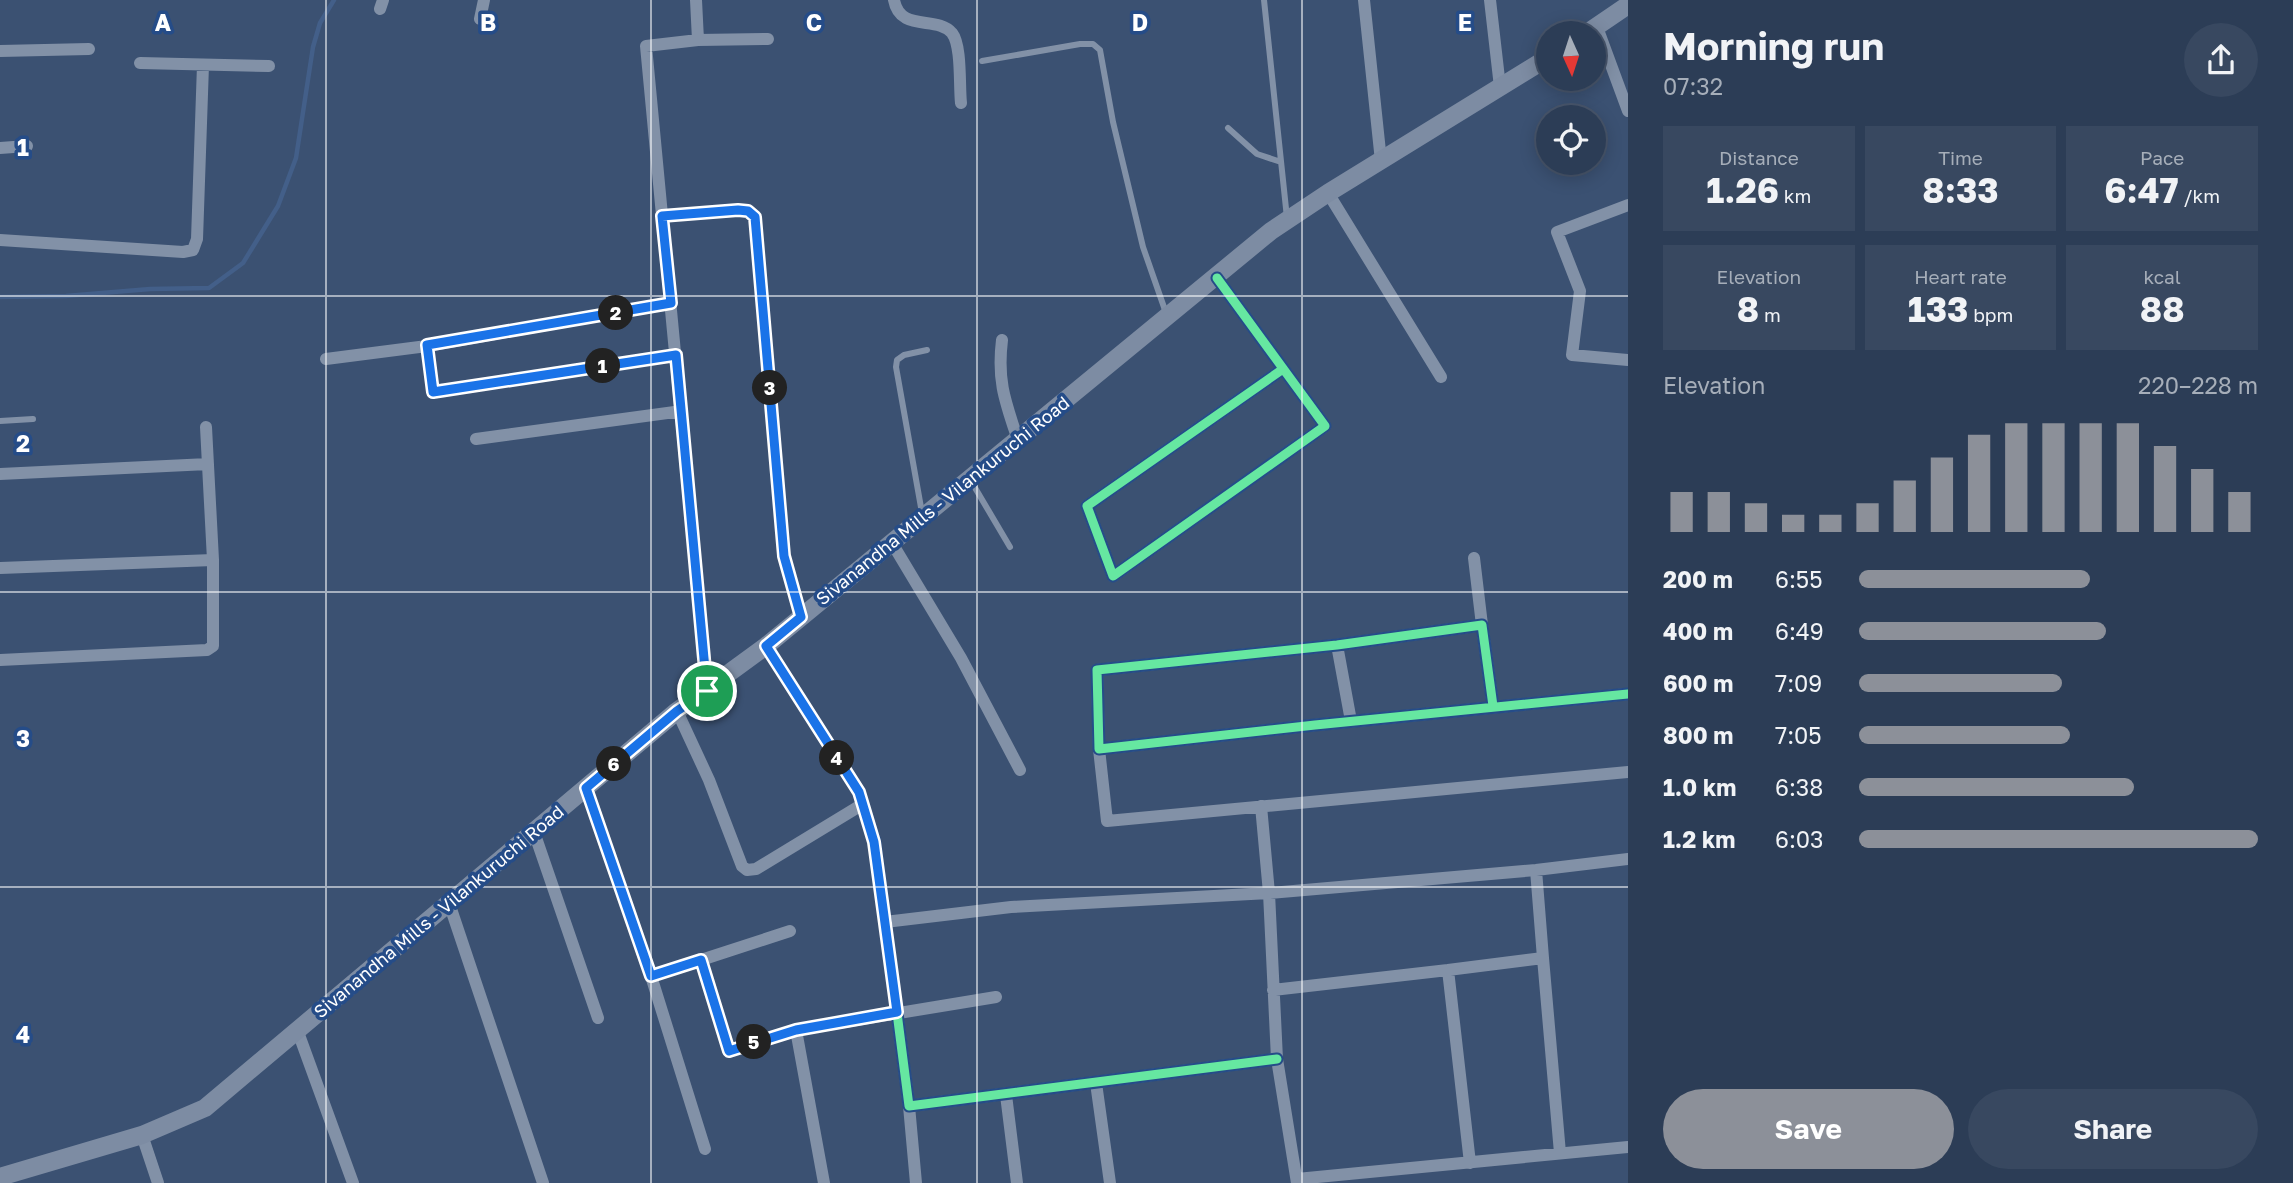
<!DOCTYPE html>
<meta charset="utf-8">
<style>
:root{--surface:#2c3d56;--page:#384860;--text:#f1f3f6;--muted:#a6aeb9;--line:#48566c;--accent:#8c9099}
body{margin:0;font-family:"Golos Text",sans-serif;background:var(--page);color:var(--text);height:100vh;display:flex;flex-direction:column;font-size:26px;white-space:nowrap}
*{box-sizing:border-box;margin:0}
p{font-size:23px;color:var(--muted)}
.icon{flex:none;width:38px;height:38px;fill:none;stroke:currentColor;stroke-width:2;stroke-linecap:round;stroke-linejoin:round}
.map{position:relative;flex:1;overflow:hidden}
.panel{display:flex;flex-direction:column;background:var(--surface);width:665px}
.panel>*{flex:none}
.needle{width:46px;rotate:177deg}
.tools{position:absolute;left:1536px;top:21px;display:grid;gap:14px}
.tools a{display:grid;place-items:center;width:70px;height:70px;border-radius:50%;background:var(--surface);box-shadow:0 4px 18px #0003,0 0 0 2px var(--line);font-size:35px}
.pin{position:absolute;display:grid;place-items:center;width:60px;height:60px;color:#fff;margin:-30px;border:4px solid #fff;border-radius:50%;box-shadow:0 2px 7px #0007}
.km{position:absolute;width:35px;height:35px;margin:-18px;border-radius:50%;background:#222;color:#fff;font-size:19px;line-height:35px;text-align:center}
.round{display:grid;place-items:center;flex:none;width:74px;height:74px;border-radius:37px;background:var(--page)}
.overview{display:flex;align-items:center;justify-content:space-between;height:119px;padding:0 35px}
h1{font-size:38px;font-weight:700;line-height:52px}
.metrics{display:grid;grid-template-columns:repeat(3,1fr);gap:10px;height:119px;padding:7px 35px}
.metrics div{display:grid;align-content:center;border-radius:0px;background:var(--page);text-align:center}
.metrics b{font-size:35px;font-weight:700}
.metrics small{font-size:19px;font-weight:400}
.metrics p{font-size:19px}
.chart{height:196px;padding:14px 35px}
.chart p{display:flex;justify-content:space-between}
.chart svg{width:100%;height:126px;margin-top:7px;stroke:var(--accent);stroke-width:6}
.action{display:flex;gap:14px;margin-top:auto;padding:14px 35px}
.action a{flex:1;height:80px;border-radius:42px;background:var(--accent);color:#fff;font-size:28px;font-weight:700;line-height:80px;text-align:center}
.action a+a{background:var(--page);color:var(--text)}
ul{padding:0 35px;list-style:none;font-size:23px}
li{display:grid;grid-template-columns:112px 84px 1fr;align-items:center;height:52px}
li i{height:18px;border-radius:9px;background:var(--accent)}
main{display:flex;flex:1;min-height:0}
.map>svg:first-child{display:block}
</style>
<main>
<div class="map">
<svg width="1628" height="1183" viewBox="0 0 1628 1183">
<rect width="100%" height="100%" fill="#3b5172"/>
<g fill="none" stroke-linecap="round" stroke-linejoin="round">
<!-- stream -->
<path stroke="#435f89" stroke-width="4.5" d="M 0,297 L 66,296 L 150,289 L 209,288 L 243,263 L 278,206 L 296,158 L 313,47 L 320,23 L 334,0"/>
<!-- service -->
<path stroke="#8291a7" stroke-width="6" d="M 1264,0 L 1287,218
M 982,61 L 1080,44 L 1093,44 L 1100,50 L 1113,122 L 1143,247 L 1166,313
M 1228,128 L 1257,154 L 1281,162
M 0,421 L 33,419
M 971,481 L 1010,547
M 922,513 L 896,367 L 897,360 L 904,355 L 927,350"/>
<!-- minor -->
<path stroke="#8291a7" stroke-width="12" d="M 696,0 L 698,40 L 646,46 L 707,691
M 894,0 C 900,33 937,15 952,33 C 962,46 959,86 961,103
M 1364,0 L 1381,161
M 1490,0 L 1500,87
M 380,9 L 383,0
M 480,19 L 484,0
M 1597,27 L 1628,111
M 698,40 L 768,39
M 0,51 L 89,49
M 140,63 L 269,66
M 0,148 L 27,146
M 1328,193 L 1441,377
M 1628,205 L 1557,232 L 1580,291 L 1572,355 L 1628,360
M 662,216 L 738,210 L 748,211 L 755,217 L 784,556 L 801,617
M 0,240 L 183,252 L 193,250 L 197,239 L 203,65
M 1217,278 L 1325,426 L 1113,576 L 1087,506 L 1283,369
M 1002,340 C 997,381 1005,401 1018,440
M 427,346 L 433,392 L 676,355
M 326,359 L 427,346 L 671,303
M 476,439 L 682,411
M 0,474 L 208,464
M 892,543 L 961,658 L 1020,770
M 1474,558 L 1482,625
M 0,568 L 213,560
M 1337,645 L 1351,721
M 766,646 L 859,792 L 875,842 L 909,1106 L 1277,1059
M 0,660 L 207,650 L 213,646 L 213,560 L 206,427
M 1493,706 L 1482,625 L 1337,645 L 1097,670 L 1099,749 L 1315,725 L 1628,694
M 677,711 L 709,780 L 742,866 L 747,870 L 756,869 L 863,804
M 1099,749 L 1107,821 L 1628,772
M 586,788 L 651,976 L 701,960 L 729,1051 L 796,1030 L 996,997
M 534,832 L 598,1018
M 449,903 L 543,1183
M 885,922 L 1011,907 L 1269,893 L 1261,806
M 1543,958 L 1560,1153
M 701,960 L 790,931
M 1448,970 L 1543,958 L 1536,870
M 651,976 L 705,1149
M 1273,990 L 1448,970 L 1470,1163
M 796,1030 L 824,1183
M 298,1032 L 353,1183
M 1096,1083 L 1110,1183
M 1006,1095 L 1017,1183
M 909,1106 L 916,1183
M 142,1135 L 158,1183
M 1297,1179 L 1628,1147
M 1297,1183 L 1277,1059 L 1269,893 L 1536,870 L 1628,859"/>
<!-- secondary -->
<path stroke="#7d8ca3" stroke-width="18" d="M 1587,33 L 1628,5
M 0,1177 L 142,1135 L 205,1108 L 677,711 L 766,646 L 1271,231 L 1328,193 L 1549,57"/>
<defs>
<path id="cycleway" d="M 1217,278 L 1325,426 L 1113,576 L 1087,506 L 1283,369
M 766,646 L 859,792 L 875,842 L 909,1106 L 1277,1059
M 1493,706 L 1482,625 L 1337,645 L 1097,670 L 1099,749 L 1315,725 L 1628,694"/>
</defs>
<!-- cycleway casing -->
<use href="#cycleway" stroke="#254c88" stroke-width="13"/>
<!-- cycleway -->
<use href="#cycleway" stroke="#66e7a1" stroke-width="9"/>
</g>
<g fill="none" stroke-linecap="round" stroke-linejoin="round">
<defs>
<path id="route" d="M 738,210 L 748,211 L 755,217 L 784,556 L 801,617 L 766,646 L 859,792 L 874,842 L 897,1012 L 796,1030 L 729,1051 L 701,960 L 651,976 L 586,788 L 677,711 L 707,691 L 676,355 L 433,392 L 427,345 L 671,303 L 662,216 Z"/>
</defs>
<!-- route casing -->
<use href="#route" stroke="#fff" stroke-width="14"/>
<!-- route -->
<use href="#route" stroke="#1a73e8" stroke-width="9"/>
</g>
<!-- grid -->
<path fill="none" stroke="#fff" stroke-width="2" stroke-opacity="0.55" d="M 326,0 L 326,1183M 651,0 L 651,1183M 977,0 L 977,1183M 1302,0 L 1302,1183M 0,296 L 1628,296M 0,592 L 1628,592M 0,887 L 1628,887"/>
<g text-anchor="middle" stroke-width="7" stroke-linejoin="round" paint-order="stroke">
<!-- street labels -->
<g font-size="18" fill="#fff" stroke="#254c88">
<text transform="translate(943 501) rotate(-39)" y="6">Sivanandha Mills - Vilankuruchi Road</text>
<text transform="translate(439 912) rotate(-40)" y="6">Sivanandha Mills - Vilankuruchi Road</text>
</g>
</g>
<g font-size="23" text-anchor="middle" font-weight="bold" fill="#fff" stroke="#254c88" stroke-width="7" stroke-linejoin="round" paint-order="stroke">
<text x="163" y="31">A</text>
<text x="488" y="31">B</text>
<text x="814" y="31">C</text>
<text x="1140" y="31">D</text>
<text x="1465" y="31">E</text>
<text x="23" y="156">1</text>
<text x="23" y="452">2</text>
<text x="23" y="747">3</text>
<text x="23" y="1043">4</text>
</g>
</svg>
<div class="tools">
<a><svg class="needle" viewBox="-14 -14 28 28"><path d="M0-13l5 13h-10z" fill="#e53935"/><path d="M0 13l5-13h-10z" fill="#a6aeb9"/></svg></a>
<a><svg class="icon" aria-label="locate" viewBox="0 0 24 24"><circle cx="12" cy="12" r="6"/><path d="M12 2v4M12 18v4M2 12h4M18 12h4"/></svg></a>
</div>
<div class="pin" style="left:707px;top:691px;background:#1e9e55"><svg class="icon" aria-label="arrive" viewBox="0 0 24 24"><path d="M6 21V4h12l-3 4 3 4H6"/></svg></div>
<b class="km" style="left:603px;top:366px">1</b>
<b class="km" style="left:616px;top:313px">2</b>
<b class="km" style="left:770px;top:388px">3</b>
<b class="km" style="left:837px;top:758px">4</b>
<b class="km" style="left:754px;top:1042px">5</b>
<b class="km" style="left:614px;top:764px">6</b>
</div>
<section class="panel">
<div class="overview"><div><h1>Morning run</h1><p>07:32</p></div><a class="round"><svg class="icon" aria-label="share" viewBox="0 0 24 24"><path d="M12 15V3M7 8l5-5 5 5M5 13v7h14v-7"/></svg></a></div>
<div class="metrics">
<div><p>Distance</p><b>1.26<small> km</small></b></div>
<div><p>Time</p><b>8:33</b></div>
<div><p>Pace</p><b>6:47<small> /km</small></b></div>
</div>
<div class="metrics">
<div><p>Elevation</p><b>8<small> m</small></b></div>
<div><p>Heart rate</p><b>133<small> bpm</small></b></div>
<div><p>kcal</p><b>88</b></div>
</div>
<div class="chart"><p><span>Elevation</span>220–228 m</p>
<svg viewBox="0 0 160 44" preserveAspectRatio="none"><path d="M5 44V30M15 44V30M25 44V34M35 44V38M45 44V38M55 44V34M65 44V26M75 44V18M85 44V10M95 44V6M105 44V6M115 44V6M125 44V6M135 44V14M145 44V22M155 44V30"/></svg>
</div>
<ul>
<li><b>200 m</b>6:55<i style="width:58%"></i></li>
<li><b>400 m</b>6:49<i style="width:62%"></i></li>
<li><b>600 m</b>7:09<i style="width:51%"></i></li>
<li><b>800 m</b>7:05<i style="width:53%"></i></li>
<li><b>1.0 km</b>6:38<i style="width:69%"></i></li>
<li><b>1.2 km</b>6:03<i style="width:100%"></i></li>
</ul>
<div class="action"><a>Save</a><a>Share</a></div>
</section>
</main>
